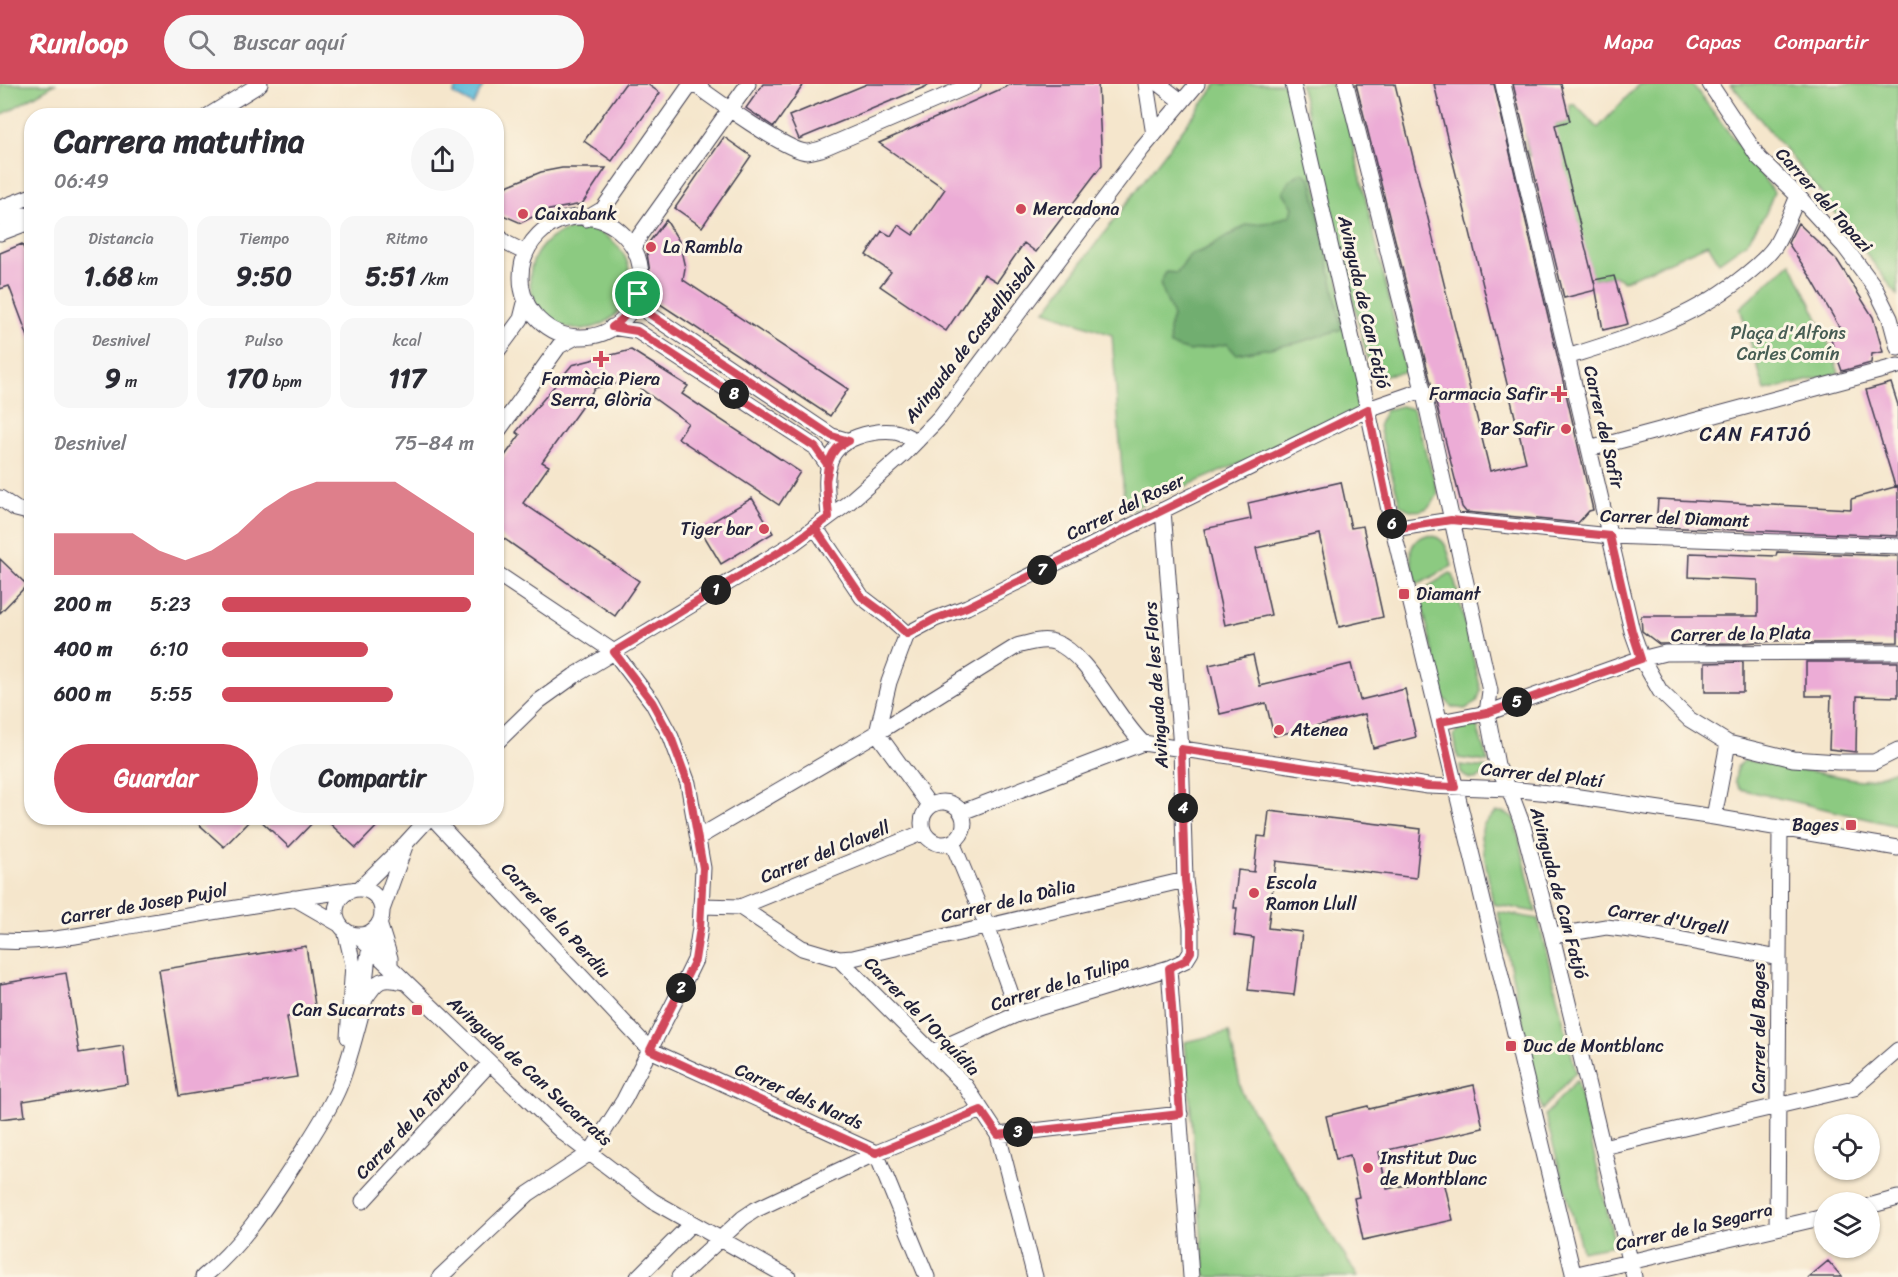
<!DOCTYPE html>
<html lang="es">
<meta charset="utf-8">
<style>
:root{--surface:#fff;--page:#f7f7f7;--text:#2b2b33;--muted:#7c7c81;--accent:#d1495b}
body{margin:0;font-family:Sriracha,sans-serif;background:var(--page);color:var(--text);height:100vh;display:flex;flex-direction:column;font-size:22px;white-space:nowrap}
*{box-sizing:border-box;margin:0}
p{font-size:20px;color:var(--muted)}
.icon{flex:none;width:33px;height:33px;fill:none;stroke:currentColor;stroke-width:2;stroke-linecap:round;stroke-linejoin:round}
.map{position:relative;flex:1;overflow:hidden}
.side{position:absolute;left:24px;top:24px;width:480px;height:717px;display:flex;flex-direction:column;background:var(--surface);border-radius:24px;box-shadow:0 2px 4px #0004}
.side>*{flex:none}
.fabs{position:absolute;left:1814px;top:1030px;display:grid;gap:12px}
.fabs a{display:grid;place-items:center;width:66px;height:66px;border-radius:50%;background:var(--surface);box-shadow:0 2px 4px #0004;font-size:30px}
.pin{position:absolute;display:grid;place-items:center;width:51px;height:51px;color:#fff;margin:-26px;border:3px solid #fff;border-radius:50%;box-shadow:0 2px 6px #0007}
.km{position:absolute;width:30px;height:30px;margin:-15px;border-radius:50%;background:#222;color:#fff;font-size:16px;line-height:30px;text-align:center}
.round{display:grid;place-items:center;flex:none;width:63px;height:63px;border-radius:32px;background:var(--page)}
.headline{display:flex;align-items:center;justify-content:space-between;height:102px;padding:0 30px}
h1{font-size:33px;font-weight:700;line-height:45px}
.metrics{display:grid;grid-template-columns:repeat(3,1fr);gap:9px;height:102px;padding:6px 30px}
.metrics div{display:grid;align-content:center;border-radius:15px;background:var(--page);text-align:center}
.metrics b{font-size:26px;font-weight:700}
.metrics small{font-size:16px;font-weight:400}
.metrics p{font-size:16px}
.chart{height:168px;padding:12px 30px}
.chart p{display:flex;justify-content:space-between}
.chart svg{width:100%;height:108px;margin-top:6px;fill:var(--accent);opacity:.7}
.cta{display:flex;gap:12px;margin-top:auto;padding:12px 30px}
.cta a{flex:1;height:69px;border-radius:36px;background:var(--accent);color:#fff;font-size:24px;font-weight:700;line-height:69px;text-align:center}
.cta a+a{background:var(--page);color:var(--text)}
ul{padding:0 30px;list-style:none;font-size:20px}
li{display:grid;grid-template-columns:96px 72px 1fr;align-items:center;height:45px}
li i{height:15px;border-radius:8px;background:var(--accent)}
header{display:flex;align-items:center;gap:36px;box-sizing:border-box;height:84px;padding:0 30px;background:var(--accent);color:#fff}
header strong{font-size:28px}
nav{display:flex;gap:33px;margin-inline-start:auto;font-size:21px}
.search{width:420px;height:54px;background:var(--page);display:flex;align-items:center;gap:15px;box-sizing:border-box;padding:0 21px;border-radius:33px;color:var(--muted);font-size:22px}
.map>svg:first-child{display:block}
</style>
<header>
<strong>Runloop</strong>
<div class="search"><svg class="icon" aria-label="search" viewBox="0 0 24 24"><circle cx="10" cy="10" r="6"/><path d="M15 15l6 6"/></svg>Buscar aquí</div>
<nav><a>Mapa</a><a>Capas</a><a>Compartir</a></nav>
</header>
<div class="map">
<svg width="1898" height="1193" viewBox="0 0 1898 1193">
<rect width="100%" height="100%" fill="#fcf5e5"/>
<filter id="ink" filterUnits="userSpaceOnUse"><feTurbulence type="fractalNoise" baseFrequency=".0167" numOctaves="2"/><feDisplacementMap in="SourceGraphic" scale="12" xChannelSelector="R" yChannelSelector="G"/><feConvolveMatrix kernelMatrix="1 2 1 2 8 2 1 2 1" color-interpolation-filters="sRGB"/></filter>
<filter id="wash" filterUnits="userSpaceOnUse"><feTurbulence type="fractalNoise" baseFrequency=".008" numOctaves="4" result="noise"/><feDisplacementMap in="SourceGraphic" scale="24" xChannelSelector="R" yChannelSelector="G"/><feGaussianBlur stdDeviation="1.35" result="paint"/><feColorMatrix in="noise" values="0 0 0 0 0 0 0 0 0 0 0 0 0 0 0 0 0 1.4 0 .05"/><feComposite in="paint" operator="in"/></filter>
<g filter="url(#wash)">
<rect width="100%" height="100%" fill="#f5e6cc"/>
<!-- green -->
<path fill="#8cca81" stroke="#57765e" stroke-width="1.5" d="M 0,0 L 55,0 L 0,32 Z
M 1217,0 L 1293,0 L 1368,325 L 1125,428 L 1112,251 L 1045,227 Z
M 1300,0 L 1339,0 L 1406,288 L 1372,293 Z
M 1639,0 L 1692,0 L 1774,108 L 1766,129 L 1747,158 L 1719,178 L 1708,160 L 1624,197 L 1614,192 L 1593,196 L 1560,64 L 1528,72 L 1525,49 L 1570,37 L 1570,20 L 1575,21 L 1598,44 Z
M 1731,0 L 1898,0 L 1898,212 L 1820,108 Z
M530 195a50 50 0 1 1 100 0a50 50 0 1 1-100 0Z
M 1791,178 L 1826,252 L 1839,289 L 1765,307 L 1740,224 Z
M 1401,322 L 1413,325 L 1438,409 C 1431,428 1414,432 1400,420 L 1380,347 L 1379,340 L 1386,326 Z
M 1427,451 C 1446,452 1448,466 1452,482 L 1421,499 L 1417,500 C 1412,481 1402,459 1427,451 Z
M 1450,489 L 1453,490 L 1481,606 L 1477,618 L 1465,625 L 1452,623 L 1444,614 L 1419,508 Z
M 1469,639 L 1477,643 L 1488,678 L 1458,674 L 1454,651 L 1458,646 Z
M 1745,676 L 1860,696 L 1871,695 L 1898,685 L 1898,742 L 1740,705 L 1735,697 L 1737,683 Z
M 1460,681 L 1488,684 C 1483,696 1470,699 1461,689 Z
M 1496,728 C 1504,727 1510,730 1515,736 L 1536,828 L 1493,820 L 1481,753 L 1483,741 Z
M 1498,828 L 1538,835 L 1576,988 L 1542,1026 Z
M 1229,948 L 1242,1009 L 1358,1193 L 1205,1193 L 1185,958 Z
M 1577,996 L 1615,1161 L 1582,1167 L 1545,1031 Z"/>
<!-- forest -->
<path fill="#71ae6f" stroke="#4a6855" stroke-width="1.5" d="M 1302,88 L 1311,94 L 1342,245 L 1297,259 L 1236,270 L 1227,260 L 1190,267 L 1170,261 L 1169,245 L 1173,232 L 1160,200 L 1166,188 L 1177,189 L 1190,171 L 1204,166 L 1246,141 L 1272,138 L 1291,131 L 1293,123 L 1283,108 L 1290,96 Z"/>
<!-- water -->
<path fill="#59b9d8" stroke="#3e6e8a" stroke-width="1.5" d="M 459,0 L 484,0 L 473,21 L 453,10 Z"/>
<g id="blocks">
<!-- building -->
<path fill="#ecacd6" d="M 625,0 L 647,0 L 660,9 L 612,77 L 584,57 Z
M 763,0 L 804,0 L 774,43 L 746,24 Z
M 867,0 L 932,0 L 799,55 L 789,32 Z
M 1012,0 L 1098,0 L 1102,81 L 1036,168 L 1024,159 L 997,198 L 984,190 L 946,247 L 880,202 L 891,188 L 866,171 L 882,147 L 891,152 L 898,141 L 913,151 L 945,105 L 879,59 Z
M 1356,0 L 1395,0 L 1490,387 L 1526,378 L 1434,0 L 1494,0 L 1593,426 L 1589,427 L 1578,439 L 1466,428 L 1462,423 Z
M 1513,0 L 1561,0 L 1570,37 L 1555,41 L 1596,206 L 1564,214 Z
M 724,53 L 751,72 L 702,143 L 675,124 Z
M 562,84 L 606,84 L 582,120 L 544,127 L 521,139 L 496,128 L 496,113 L 509,101 L 541,88 Z
M 666,136 L 679,157 L 685,184 L 683,196 L 848,305 L 830,332 L 654,216 L 646,162 Z
M 1798,139 L 1837,176 L 1873,233 L 1883,268 L 1872,270 L 1871,279 L 1842,287 L 1831,256 L 1843,250 L 1810,192 L 1788,159 Z
M 22,160 L 32,184 L 30,258 L 9,202 L 0,205 L 0,169 Z
M 1614,192 L 1628,240 L 1603,246 L 1594,196 Z
M 631,266 L 688,302 L 682,310 L 800,388 L 779,421 L 678,354 L 688,339 L 630,297 L 595,304 L 542,378 L 549,382 L 523,419 L 639,497 L 615,532 L 496,449 L 496,384 L 520,351 L 516,348 L 572,281 Z
M 1891,299 L 1898,321 L 1898,401 L 1895,402 L 1866,306 Z
M 1341,398 L 1351,444 L 1363,442 L 1383,533 L 1339,543 L 1319,450 L 1256,464 L 1271,531 L 1225,541 L 1204,445 L 1251,435 L 1248,419 Z
M 1898,402 L 1898,452 L 1656,443 L 1658,415 L 1851,425 L 1851,415 Z
M 752,414 L 773,449 L 721,480 L 700,445 Z
M 1777,468 L 1898,472 L 1898,558 L 1807,559 L 1807,555 L 1743,559 L 1659,560 L 1642,547 L 1641,532 L 1758,532 L 1758,496 L 1689,493 L 1690,469 L 1776,472 Z
M 0,475 L 27,501 L 0,529 Z
M 1253,571 L 1260,602 L 1351,580 L 1360,616 L 1405,605 L 1416,653 L 1373,664 L 1365,630 L 1274,652 L 1266,619 L 1220,630 L 1209,581 Z
M 1743,578 L 1743,608 L 1705,608 L 1705,579 Z
M 1806,578 L 1898,578 L 1898,613 L 1857,612 L 1856,668 L 1829,665 L 1831,612 L 1806,612 Z
M 1269,727 L 1421,745 L 1416,794 L 1276,777 L 1268,844 L 1302,848 L 1294,911 L 1248,906 L 1254,854 L 1234,851 L 1237,824 L 1234,824 L 1238,786 L 1254,788 L 1258,752 L 1266,753 Z
M 192,734 L 252,734 L 224,763 Z
M 258,734 L 317,734 L 289,763 Z
M 324,734 L 385,734 L 356,764 Z
M 306,862 L 316,928 L 287,933 L 297,993 L 179,1012 L 159,886 Z
M 66,889 L 79,969 L 123,962 L 128,1000 L 23,1017 L 25,1032 L 0,1035 L 0,900 Z
M 1474,1001 L 1483,1044 L 1379,1068 L 1387,1105 L 1443,1093 L 1453,1136 L 1363,1156 L 1354,1114 L 1359,1113 L 1350,1071 L 1336,1075 L 1326,1032 L 1368,1022 L 1369,1025 Z
M 1828,1177 L 1842,1193 L 1809,1193 Z"/>
</g>
</g>
<g filter="url(#ink)">
<use href="#blocks" fill-opacity="0" stroke="#423f51" stroke-width="1.5"/>
<g fill="none" stroke-linecap="round" stroke-linejoin="round">
<defs>
<path id="minor" d="M 694,0 C 713,14 788,68 807,68 C 811,68 817,66 821,65 L 973,0
M 1146,0 L 1154,51
M 1159,0 L 1182,18
M 1293,0 L 1363,303 L 1393,445 L 1574,1193
M 1346,0 L 1423,306 L 1490,607 L 1487,629 L 1497,681 L 1509,705 L 1523,742 L 1552,852 L 1634,1193
M 1503,0 L 1632,547 L 1642,575 L 1660,607 L 1689,635 L 1728,659 L 1793,675 L 1838,678 L 1874,678 L 1898,666
M 1710,0 L 1759,74 L 1798,112 L 1844,162 L 1874,202 L 1890,234 L 1898,264
M 208,32 L 260,0
M 0,124 L 32,112
M521 193a60 60 0 1 1 120 0a60 60 0 1 1-120 0Z
M 0,134 L 25,131 L 32,140
M 586,135 L 603,125 L 691,0
M 0,149 L 32,137
M 496,149 L 504,158 L 526,169
M 634,165 L 640,151 L 748,0
M 638,210 L 648,229 L 832,352 L 849,357
M 612,243 L 637,247 L 815,363 L 829,383
M 496,269 L 521,235 L 526,215
M 1567,273 C 1628,254 1688,236 1738,197 C 1751,187 1766,175 1775,162 C 1784,147 1791,128 1798,112
M 496,350 L 559,262 L 576,253
M 1589,365 L 1898,282
M 0,414 L 16,425 L 32,429
M 829,433 C 828,415 824,395 830,377 C 838,353 873,346 895,348 C 902,349 910,354 917,357
M 815,443 L 862,513 L 888,533 L 907,550
M 1393,445 L 1451,436 L 1610,452 L 1898,462
M 1440,638 L 1487,629 L 1633,577 L 1665,569 L 1898,568
M 877,649 L 889,598 L 907,550 L 935,535 L 967,523 L 1368,325 L 1423,306
M 877,649 L 930,722
M 496,659 L 539,617 L 574,592 L 794,459 L 848,419 L 905,369 L 940,333 L 1142,65 L 1197,0
M922 739a21 21 0 1 1 42 0a21 21 0 1 1-42 0Z
M 962,728 L 1143,659
M 1714,733 L 1728,659
M 433,734 L 650,966 L 876,1069 L 927,1193
M 699,753 L 877,649 L 1017,562 C 1028,559 1043,554 1054,558 C 1088,569 1115,633 1143,659 L 1428,702 L 1509,705 L 1559,710 L 1714,733 L 1898,764
M 952,758 L 987,842 L 1018,930
M 359,805 L 406,759 L 429,734
M336 828a23 23 0 1 1 46 0a23 23 0 1 1-46 0Z
M 294,814 L 339,840
M 702,822 L 740,823 L 802,864 L 839,875 L 965,1001 L 998,1051 L 1035,1193
M 740,823 L 924,748
M 382,826 L 405,762
M 379,839 L 390,874 L 390,881
M 345,846 L 353,880 L 348,953
M 357,851 L 562,1048 L 653,1117 L 788,1193
M 1552,852 L 1606,843 L 1631,846 L 1779,874
M 0,857 C 47,860 95,848 141,840 C 211,828 281,816 351,806
M 839,875 L 853,874 L 1185,796
M 1169,884 L 1191,1193
M 365,915 C 378,895 381,893 404,898
M 932,968 L 1018,930 L 1169,884 L 1186,876 L 1191,868 L 1191,844 L 1185,796 L 1181,665 L 1163,426
M 998,1051 L 1180,1030
M 1603,1063 L 1854,1004 L 1898,966
M 363,1117 L 490,979
M 1869,1122 L 1898,1114
M 1777,1144 L 1780,744
M 1573,1191 L 1824,1133
M 203,1193 C 243,1161 272,1114 300,1071 C 314,1049 329,1027 339,1003 C 350,975 357,945 365,915 C 364,892 368,869 374,846
M 440,1193 L 528,1110 L 590,1069 L 624,1016 L 678,911 L 695,876 L 700,844 L 703,784 L 688,699 L 671,653 L 652,618 L 614,568 L 496,489
M 638,1193 L 692,1139
M 679,1193 L 743,1134 L 755,1126 L 876,1069 L 981,1026"/>
</defs>
<!-- minor casing -->
<use href="#minor" stroke="#423f51" stroke-width="17"/>
<!-- minor -->
<use href="#minor" stroke="#fff" stroke-width="15"/>
</g>
</g>
<g fill="none" stroke-linecap="round" stroke-linejoin="round" filter="url(#ink)">
<defs>
<path id="route" d="M 638,210 L 648,229 L 832,352 L 849,357 C 846,359 840,361 837,364 C 821,381 827,412 829,433 L 794,459 L 614,568 L 652,618 L 671,653 L 688,699 L 703,784 L 700,844 L 695,876 L 650,966 L 876,1069 L 981,1026 L 998,1051 L 1180,1030 L 1169,884 L 1186,876 L 1191,868 L 1191,844 L 1185,796 L 1181,665 L 1428,702 L 1455,703 L 1440,638 L 1487,629 L 1641,575 L 1632,547 L 1610,452 L 1451,436 L 1393,445 L 1368,325 L 967,523 L 935,535 L 907,550 L 888,532 L 862,513 L 815,444 L 829,433 L 826,397 L 829,383 L 815,363 L 637,247 L 612,243 C 626,234 631,224 638,210"/>
</defs>
<!-- route casing -->
<use href="#route" stroke="#fff" stroke-width="12"/>
<!-- route -->
<use href="#route" stroke="#d1495b" stroke-width="8"/>
</g>
<!-- markers -->
<g fill="#d1495b" stroke="#fcf5e5" stroke-width="2">
<circle cx="1021" cy="125" r="6"/>
<circle cx="523" cy="130" r="6"/>
<circle cx="651" cy="163" r="6"/>
<path d="M598 266h6v6h6v6h-6v6h-6v-6h-6v-6h6z"/>
<path d="M1556 301h6v6h6v6h-6v6h-6v-6h-6v-6h6z"/>
<circle cx="1566" cy="345" r="6"/>
<circle cx="764" cy="445" r="6"/>
<rect x="1398" y="504" width="12" height="12" rx="3"/>
<circle cx="1279" cy="646" r="6"/>
<rect x="1845" y="735" width="12" height="12" rx="3"/>
<circle cx="1254" cy="809" r="6"/>
<rect x="411" y="920" width="12" height="12" rx="3"/>
<rect x="1505" y="956" width="12" height="12" rx="3"/>
<circle cx="1368" cy="1084" r="6"/>
</g>
<g text-anchor="middle" stroke-width="6" stroke-linejoin="round" paint-order="stroke">
<!-- street labels -->
<g font-size="18" fill="#22223b" stroke="#fcf5e5">
<text transform="translate(1824 116) rotate(48)" y="6">Carrer del Topazi</text>
<text transform="translate(1364 218) rotate(77)" y="6">Avinguda de Can Fatjó</text>
<text transform="translate(970 257) rotate(-52)" y="6">Avinguda de Castellbisbal</text>
<text transform="translate(1604 343) rotate(77)" y="6">Carrer del Safir</text>
<text transform="translate(1125 423) rotate(-26)" y="6">Carrer del Roser</text>
<text transform="translate(1675 434) rotate(2)" y="6">Carrer del Diamant</text>
<text transform="translate(1741 550) rotate(-1)" y="6">Carrer de la Plata</text>
<text transform="translate(1156 601) rotate(-94)" y="6">Avinguda de les Flors</text>
<text transform="translate(1542 691) rotate(6)" y="6">Carrer del Platí</text>
<text transform="translate(825 768) rotate(-22)" y="6">Carrer del Clavell</text>
<text transform="translate(1559 809) rotate(75)" y="6">Avinguda de Can Fatjó</text>
<text transform="translate(1008 817) rotate(-13)" y="6">Carrer de la Dàlia</text>
<text transform="translate(144 820) rotate(-10)" y="6">Carrer de Josep Pujol</text>
<text transform="translate(1668 835) rotate(9)" y="6">Carrer d'Urgell</text>
<text transform="translate(556 836) rotate(47)" y="6">Carrer de la Perdiu</text>
<text transform="translate(1060 899) rotate(-18)" y="6">Carrer de la Tulipa</text>
<text transform="translate(922 932) rotate(46)" y="6">Carrer de l'Orquídia</text>
<text transform="translate(1759 944) rotate(-90)" y="6">Carrer del Bages</text>
<text transform="translate(530 987) rotate(42)" y="6">Avinguda de Can Sucarrats</text>
<text transform="translate(799 1012) rotate(24)" y="6">Carrer dels Nards</text>
<text transform="translate(412 1035) rotate(-47)" y="6">Carrer de la Tòrtora</text>
<text transform="translate(1694 1143) rotate(-13)" y="6">Carrer de la Segarra</text>
</g>
<!-- poi labels -->
<g font-size="18" fill="#22223b" stroke="#fcf5e5" text-anchor="start">
<text x="1033" y="131">Mercadona</text>
<text x="535" y="136">Caixabank</text>
<text x="663" y="169">La Rambla</text>
<text x="601" y="301" text-anchor="middle">Farmàcia Piera<tspan x="601" dy="21">Serra, Glòria</tspan></text>
<text x="1547" y="316" text-anchor="end">Farmacia Safir</text>
<text x="1554" y="351" text-anchor="end">Bar Safir</text>
<text x="752" y="451" text-anchor="end">Tiger bar</text>
<text x="1416" y="516">Diamant</text>
<text x="1291" y="652">Atenea</text>
<text x="1839" y="747" text-anchor="end">Bages</text>
<text x="1266" y="805">Escola<tspan x="1266" dy="21">Ramon Llull</tspan></text>
<text x="405" y="932" text-anchor="end">Can Sucarrats</text>
<text x="1523" y="968">Duc de Montblanc</text>
<text x="1380" y="1080">Institut Duc<tspan x="1380" dy="21">de Montblanc</tspan></text>
</g>
<!-- park labels -->
<g font-size="18" fill="#475d54" stroke="#fcf5e5">
<text x="1788" y="255">Plaça d'Alfons<tspan x="1788" dy="21">Carles Comín</tspan></text>
</g>
<!-- neighbourhood labels -->
<g font-size="20" letter-spacing="1.5" fill="#22223b" stroke="#fcf5e5">
<text x="1756" y="357">CAN FATJÓ</text>
</g>
</g>
</svg>
<div class="fabs">
<a><svg class="icon" aria-label="locate" viewBox="0 0 24 24"><circle cx="12" cy="12" r="6"/><path d="M12 2v4M12 18v4M2 12h4M18 12h4"/></svg></a>
<a><svg class="icon" aria-label="layers" viewBox="0 0 24 24"><path d="M12 4l9 5-9 5-9-5zM3 14l9 5 9-5"/></svg></a>
</div>
<div class="pin" style="left:638px;top:210px;background:#1e9e55"><svg class="icon" aria-label="arrive" viewBox="0 0 24 24"><path d="M6 21V4h12l-3 4 3 4H6"/></svg></div>
<b class="km" style="left:716px;top:506px">1</b>
<b class="km" style="left:681px;top:904px">2</b>
<b class="km" style="left:1018px;top:1048px">3</b>
<b class="km" style="left:1183px;top:724px">4</b>
<b class="km" style="left:1517px;top:618px">5</b>
<b class="km" style="left:1392px;top:440px">6</b>
<b class="km" style="left:1042px;top:486px">7</b>
<b class="km" style="left:734px;top:310px">8</b>
<section class="side">
<div class="headline"><div><h1>Carrera matutina</h1><p>06:49</p></div><a class="round"><svg class="icon" aria-label="share" viewBox="0 0 24 24"><path d="M12 15V3M7 8l5-5 5 5M5 13v7h14v-7"/></svg></a></div>
<div class="metrics">
<div><p>Distancia</p><b>1.68<small> km</small></b></div>
<div><p>Tiempo</p><b>9:50</b></div>
<div><p>Ritmo</p><b>5:51<small> /km</small></b></div>
</div>
<div class="metrics">
<div><p>Desnivel</p><b>9<small> m</small></b></div>
<div><p>Pulso</p><b>170<small> bpm</small></b></div>
<div><p>kcal</p><b>117</b></div>
</div>
<div class="chart"><p><span>Desnivel</span>75–84 m</p>
<svg viewBox="0 0 160 44" preserveAspectRatio="none"><path d="M0 44V27L10 27L20 27L30 27L40 34L50 38L60 34L70 27L80 17L90 10L100 6L110 6L120 6L130 6L140 13L150 20L160 27V44z"/></svg>
</div>
<ul>
<li><b>200 m</b>5:23<i style="width:99%"></i></li>
<li><b>400 m</b>6:10<i style="width:58%"></i></li>
<li><b>600 m</b>5:55<i style="width:68%"></i></li>
</ul>
<div class="cta"><a>Guardar</a><a>Compartir</a></div>
</section>
</div>
